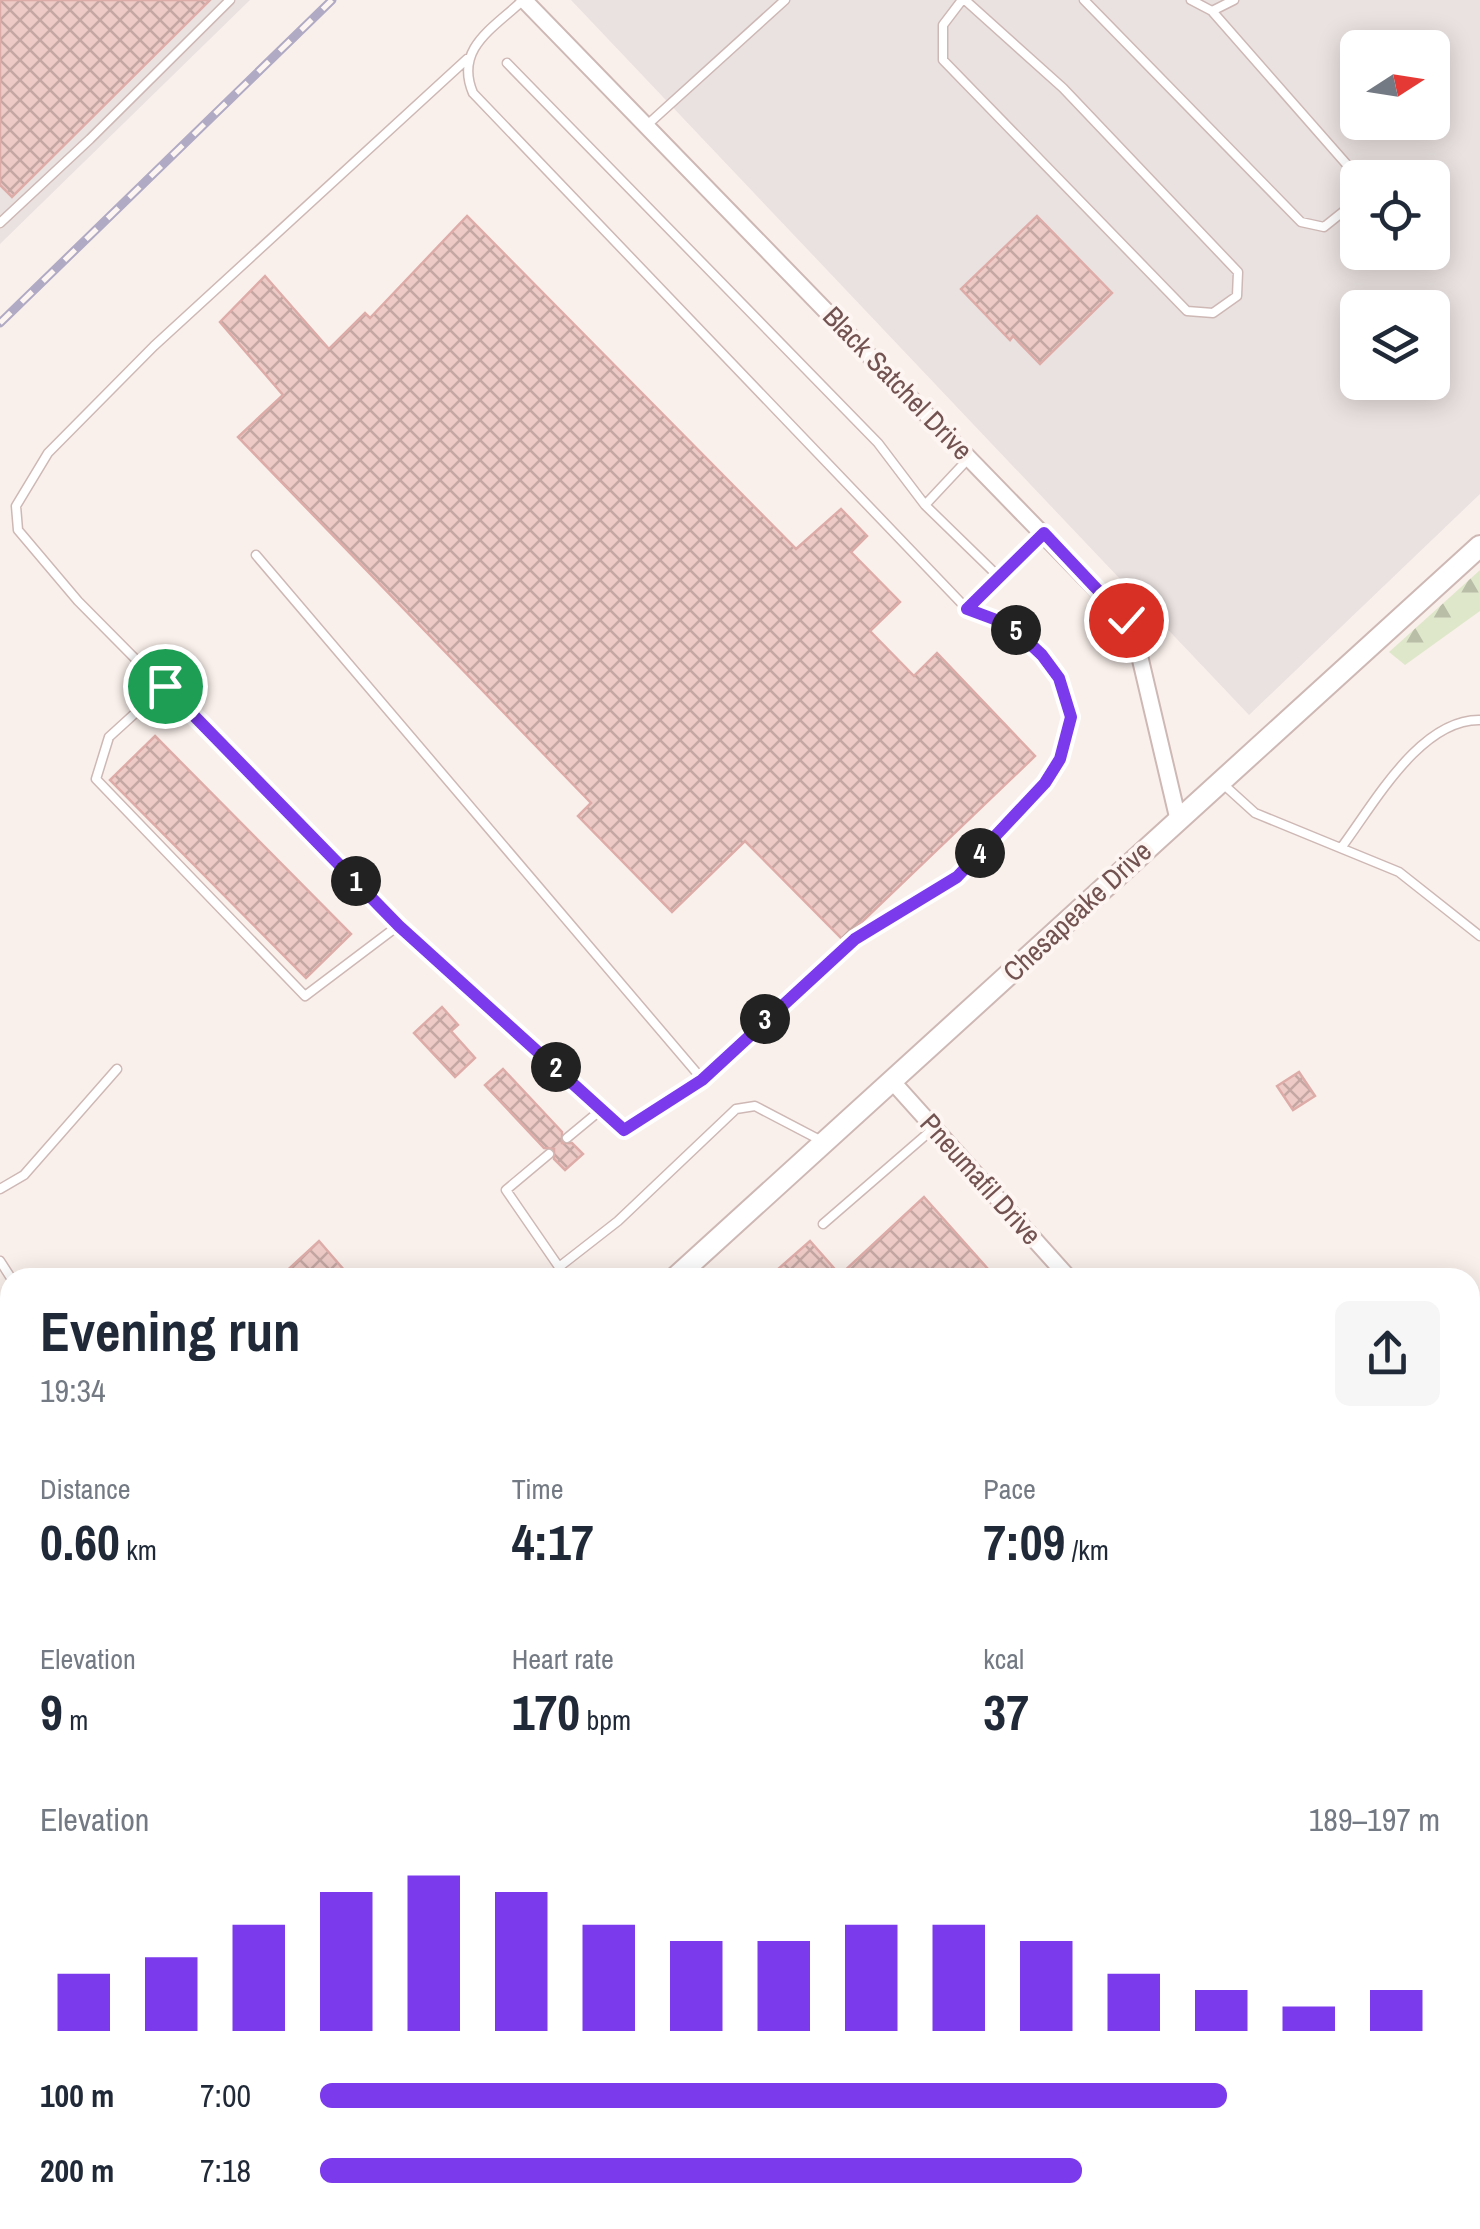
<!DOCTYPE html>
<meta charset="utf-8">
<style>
:root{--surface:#fff;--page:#f6f6f7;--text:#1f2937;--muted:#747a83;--accent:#7c3aed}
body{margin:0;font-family:"Archivo Narrow",sans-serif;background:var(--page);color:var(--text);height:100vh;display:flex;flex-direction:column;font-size:38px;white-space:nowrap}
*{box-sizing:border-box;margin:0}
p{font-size:32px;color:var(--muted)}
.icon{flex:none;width:55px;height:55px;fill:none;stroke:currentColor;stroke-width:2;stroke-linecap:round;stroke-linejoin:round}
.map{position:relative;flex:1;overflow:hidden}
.details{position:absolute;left:0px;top:1268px;width:1480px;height:962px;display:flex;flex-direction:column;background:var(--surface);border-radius:30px 30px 0 0;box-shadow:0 5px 25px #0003}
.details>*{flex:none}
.needle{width:65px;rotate:78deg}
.controls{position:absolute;left:1340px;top:30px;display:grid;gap:20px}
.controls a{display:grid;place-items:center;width:110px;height:110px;border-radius:15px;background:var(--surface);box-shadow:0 5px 25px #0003;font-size:50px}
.pin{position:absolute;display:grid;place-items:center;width:85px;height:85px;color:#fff;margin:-42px;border:5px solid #fff;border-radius:50%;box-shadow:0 2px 10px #0007}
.km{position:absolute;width:50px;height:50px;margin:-25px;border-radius:50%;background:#222;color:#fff;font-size:28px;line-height:50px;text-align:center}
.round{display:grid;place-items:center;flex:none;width:105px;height:105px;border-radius:15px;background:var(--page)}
.head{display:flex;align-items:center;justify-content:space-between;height:170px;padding:0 40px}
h1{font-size:55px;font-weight:700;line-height:75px}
.stats{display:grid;grid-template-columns:repeat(3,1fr);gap:15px;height:170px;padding:10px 40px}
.stats div{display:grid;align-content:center}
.stats b{font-size:50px;font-weight:700}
.stats small{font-size:28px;font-weight:400}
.stats p{font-size:28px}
.chart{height:280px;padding:20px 40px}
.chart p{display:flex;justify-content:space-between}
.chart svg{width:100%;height:180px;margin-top:10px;stroke:var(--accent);stroke-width:6}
ul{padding:0 40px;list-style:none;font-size:32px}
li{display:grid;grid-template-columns:160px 120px 1fr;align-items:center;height:75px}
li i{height:25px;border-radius:12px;background:var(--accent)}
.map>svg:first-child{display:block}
</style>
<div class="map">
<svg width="1480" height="2229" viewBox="0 0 1480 2229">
<defs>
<pattern id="forest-firs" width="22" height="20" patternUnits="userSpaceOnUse" patternTransform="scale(2.5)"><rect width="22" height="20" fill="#dfe7cb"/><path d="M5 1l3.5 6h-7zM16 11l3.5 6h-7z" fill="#b9bea7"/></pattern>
<pattern id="building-cross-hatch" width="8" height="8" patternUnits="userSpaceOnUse" patternTransform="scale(2.5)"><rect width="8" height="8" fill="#edcac6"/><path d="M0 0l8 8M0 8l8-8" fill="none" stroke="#c4a7a3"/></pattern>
</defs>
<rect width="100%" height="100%" fill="#faf0eb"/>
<!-- industrial -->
<path fill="#eae2e0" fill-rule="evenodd" d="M 0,0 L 250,0 L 0,244 Z
M 571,0 L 1480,0 L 1480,494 L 1249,715 ZM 1358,48 L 1432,48 L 1432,122 L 1358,122 ZM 1358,178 L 1432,178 L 1432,252 L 1358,252 ZM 1358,308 L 1432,308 L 1432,382 L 1358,382 Z
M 10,1898 L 10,2220 L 500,2220 L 491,2229 L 0,2229 L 0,1906 Z"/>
<!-- forest -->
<path fill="url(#forest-firs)" d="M 1480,570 L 1480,611 L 1405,665 L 1389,652 Z
M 1480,1326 L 1480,1492 L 1470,1488 L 1470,1332 Z
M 1480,2185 L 1480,2229 L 1434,2229 L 1444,2220 L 1470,2220 L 1470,2195 Z
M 543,2220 L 733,2220 L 729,2229 L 533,2229 Z
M 924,2220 L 1079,2220 L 1074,2229 L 942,2229 Z"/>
<!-- building -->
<path fill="url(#building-cross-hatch)" stroke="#ddaca8" stroke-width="2.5" d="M 0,0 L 210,0 L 12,197 L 0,185 Z
M 467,216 L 796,549 L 841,509 L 867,536 L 851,552 L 900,602 L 870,631 L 914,676 L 937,653 L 1035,756 L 843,940 L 745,841 L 672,912 L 578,816 L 591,803 L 238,437 L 283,395 L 220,322 L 265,276 L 329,349 L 365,313 L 370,318 Z
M 1037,216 L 1112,293 L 1040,364 L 1013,336 L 1010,340 L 961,289 Z
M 155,736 L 351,934 L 306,978 L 110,780 Z
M 442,1007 L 458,1025 L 451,1031 L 475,1058 L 455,1077 L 414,1033 Z
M 503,1069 L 562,1132 L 562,1143 L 572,1143 L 583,1154 L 565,1170 L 554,1159 L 554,1149 L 544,1148 L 485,1085 Z
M 1299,1072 L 1315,1096 L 1293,1110 L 1277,1086 Z
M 924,1197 L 996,1278 L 768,1278 L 810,1241 L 840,1275 Z
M 319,1241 L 351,1278 L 279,1278 Z"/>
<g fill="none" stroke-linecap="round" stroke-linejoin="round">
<defs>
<path id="service" d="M 962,0 L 943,25 L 943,60 L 1187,311 L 1213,313 L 1237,296 L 1238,272 L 1063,88 L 965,0
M 1084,0 L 1301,222 L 1324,227 L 1349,207 L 1349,167 L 1212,11
M 1191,0 L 1212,11 L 1234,0
M 467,59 L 154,346 L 48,453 L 16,506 L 18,530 L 78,601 L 399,925 L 624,1130 L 702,1079 L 855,939 L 957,877 L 1045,783 L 1060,759 L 1071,717 L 1059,678 L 1042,655 L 1010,625 L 967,609 L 473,93 C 454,48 494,28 523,0
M 507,63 L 878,443 L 925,505
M 646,126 L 785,0
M 0,223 L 90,139 L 230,0
M 970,457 L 925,505 L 999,577
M 256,555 L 702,1079
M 967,609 L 1044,533
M 165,686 L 109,737 L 96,779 L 305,996 L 399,925
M 1223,784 L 1255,813 L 1399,872 L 1480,936
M 1341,848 C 1374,804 1420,719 1480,720
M 567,1138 L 602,1109
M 549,1154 L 506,1190 L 559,1267 L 618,1221 L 736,1109 L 755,1106 L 820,1140
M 0,1189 L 24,1175 L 117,1069
M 823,1224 L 934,1128
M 0,1261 L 11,1278
M 1470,1515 L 1480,1519
M 1470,1576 L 1480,1567
M 1470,1676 L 1480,1667
M 1470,1775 L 1480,1766
M 0,1919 L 10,1936
M 1470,1939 L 1480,1951
M 0,1942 L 10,1937
M 1470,1998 L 1480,1988
M 1470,2052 L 1480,2042
M 1470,2096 L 1480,2107
M 1470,2154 L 1480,2144
M 385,2220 L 387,2229
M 1215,2229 L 1215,2220
M 1280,2229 L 1289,2220
M 1392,2229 L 1402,2220"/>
<path id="minor" d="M 524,0 L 1126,620 L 1137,645 L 1178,819
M 892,1081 L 1069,1278
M 1121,2229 L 1126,2220"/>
<path id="tertiary" d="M 675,1278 L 1480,546
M 0,1871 L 10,1865"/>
</defs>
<!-- service casing -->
<use href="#service" stroke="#ceb8b5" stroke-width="11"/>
<!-- minor casing -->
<use href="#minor" stroke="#ceb8b5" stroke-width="19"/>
<!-- tertiary casing -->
<use href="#tertiary" stroke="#ceb8b5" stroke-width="24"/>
<!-- path -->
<path stroke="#d2aca9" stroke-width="4" stroke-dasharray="2.5 8" stroke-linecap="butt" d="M 513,2229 L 523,2220"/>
<!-- service -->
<use href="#service" stroke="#fff" stroke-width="8"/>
<!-- minor -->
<use href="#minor" stroke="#fff" stroke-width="15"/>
<!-- tertiary -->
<use href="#tertiary" stroke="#fff" stroke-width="20"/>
<defs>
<path id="rail" d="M 0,323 L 332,0"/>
</defs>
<!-- rail casing -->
<use href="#rail" stroke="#b0aac4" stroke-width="9"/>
<!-- rail -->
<use href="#rail" stroke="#fdf5f1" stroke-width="5" stroke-dasharray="15" stroke-linecap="butt"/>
</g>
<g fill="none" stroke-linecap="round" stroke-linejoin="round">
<defs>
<path id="route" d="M 165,686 L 399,926 L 624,1130 L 702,1080 L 855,939 L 957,877 L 1045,783 L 1060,759 L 1071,717 L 1059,678 L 1042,655 L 1010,625 L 967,609 L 1044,533 L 1126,620"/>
</defs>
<!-- route casing -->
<use href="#route" stroke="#fff" stroke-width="20"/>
<!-- route -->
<use href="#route" stroke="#7c3aed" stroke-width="12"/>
</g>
<g text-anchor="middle" stroke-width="8" stroke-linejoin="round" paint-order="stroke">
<!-- street labels -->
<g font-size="28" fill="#735351" stroke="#fdf5f1">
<text transform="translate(898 383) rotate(46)" y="10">Black Satchel Drive</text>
<text transform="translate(1077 911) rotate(-43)" y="10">Chesapeake Drive</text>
<text transform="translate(981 1179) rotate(48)" y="10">Pneumafil Drive</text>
</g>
</g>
</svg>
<div class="controls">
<a><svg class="needle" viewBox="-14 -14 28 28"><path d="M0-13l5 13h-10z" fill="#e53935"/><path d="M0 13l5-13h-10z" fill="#747a83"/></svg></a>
<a><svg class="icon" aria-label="locate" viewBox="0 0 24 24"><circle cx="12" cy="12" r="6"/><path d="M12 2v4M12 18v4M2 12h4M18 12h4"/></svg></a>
<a><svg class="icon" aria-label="layers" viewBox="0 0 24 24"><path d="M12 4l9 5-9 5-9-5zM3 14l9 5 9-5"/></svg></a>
</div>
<div class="pin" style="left:165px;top:686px;background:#1e9e55"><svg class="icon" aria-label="arrive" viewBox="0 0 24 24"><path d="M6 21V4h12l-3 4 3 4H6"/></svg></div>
<div class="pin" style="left:1126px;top:620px;background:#d93025"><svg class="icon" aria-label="check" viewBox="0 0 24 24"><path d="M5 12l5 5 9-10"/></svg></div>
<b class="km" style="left:356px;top:881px">1</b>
<b class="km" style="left:556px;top:1067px">2</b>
<b class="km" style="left:765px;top:1019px">3</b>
<b class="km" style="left:980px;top:853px">4</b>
<b class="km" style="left:1016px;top:630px">5</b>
<section class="details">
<div class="head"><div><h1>Evening run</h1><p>19:34</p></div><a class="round"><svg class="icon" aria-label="share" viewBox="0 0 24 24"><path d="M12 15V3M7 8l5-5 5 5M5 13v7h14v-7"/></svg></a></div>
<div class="stats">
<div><p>Distance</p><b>0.60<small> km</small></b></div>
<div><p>Time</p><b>4:17</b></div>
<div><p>Pace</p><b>7:09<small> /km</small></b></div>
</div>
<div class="stats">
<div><p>Elevation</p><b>9<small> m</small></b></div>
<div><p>Heart rate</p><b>170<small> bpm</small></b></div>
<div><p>kcal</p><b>37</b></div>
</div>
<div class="chart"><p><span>Elevation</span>189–197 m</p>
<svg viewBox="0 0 160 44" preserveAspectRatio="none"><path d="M5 44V30M15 44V26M25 44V18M35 44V10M45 44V6M55 44V10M65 44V18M75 44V22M85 44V22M95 44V18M105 44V18M115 44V22M125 44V30M135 44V34M145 44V38M155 44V34"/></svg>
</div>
<ul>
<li><b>100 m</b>7:00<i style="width:81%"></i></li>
<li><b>200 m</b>7:18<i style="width:68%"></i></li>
</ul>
</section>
</div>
